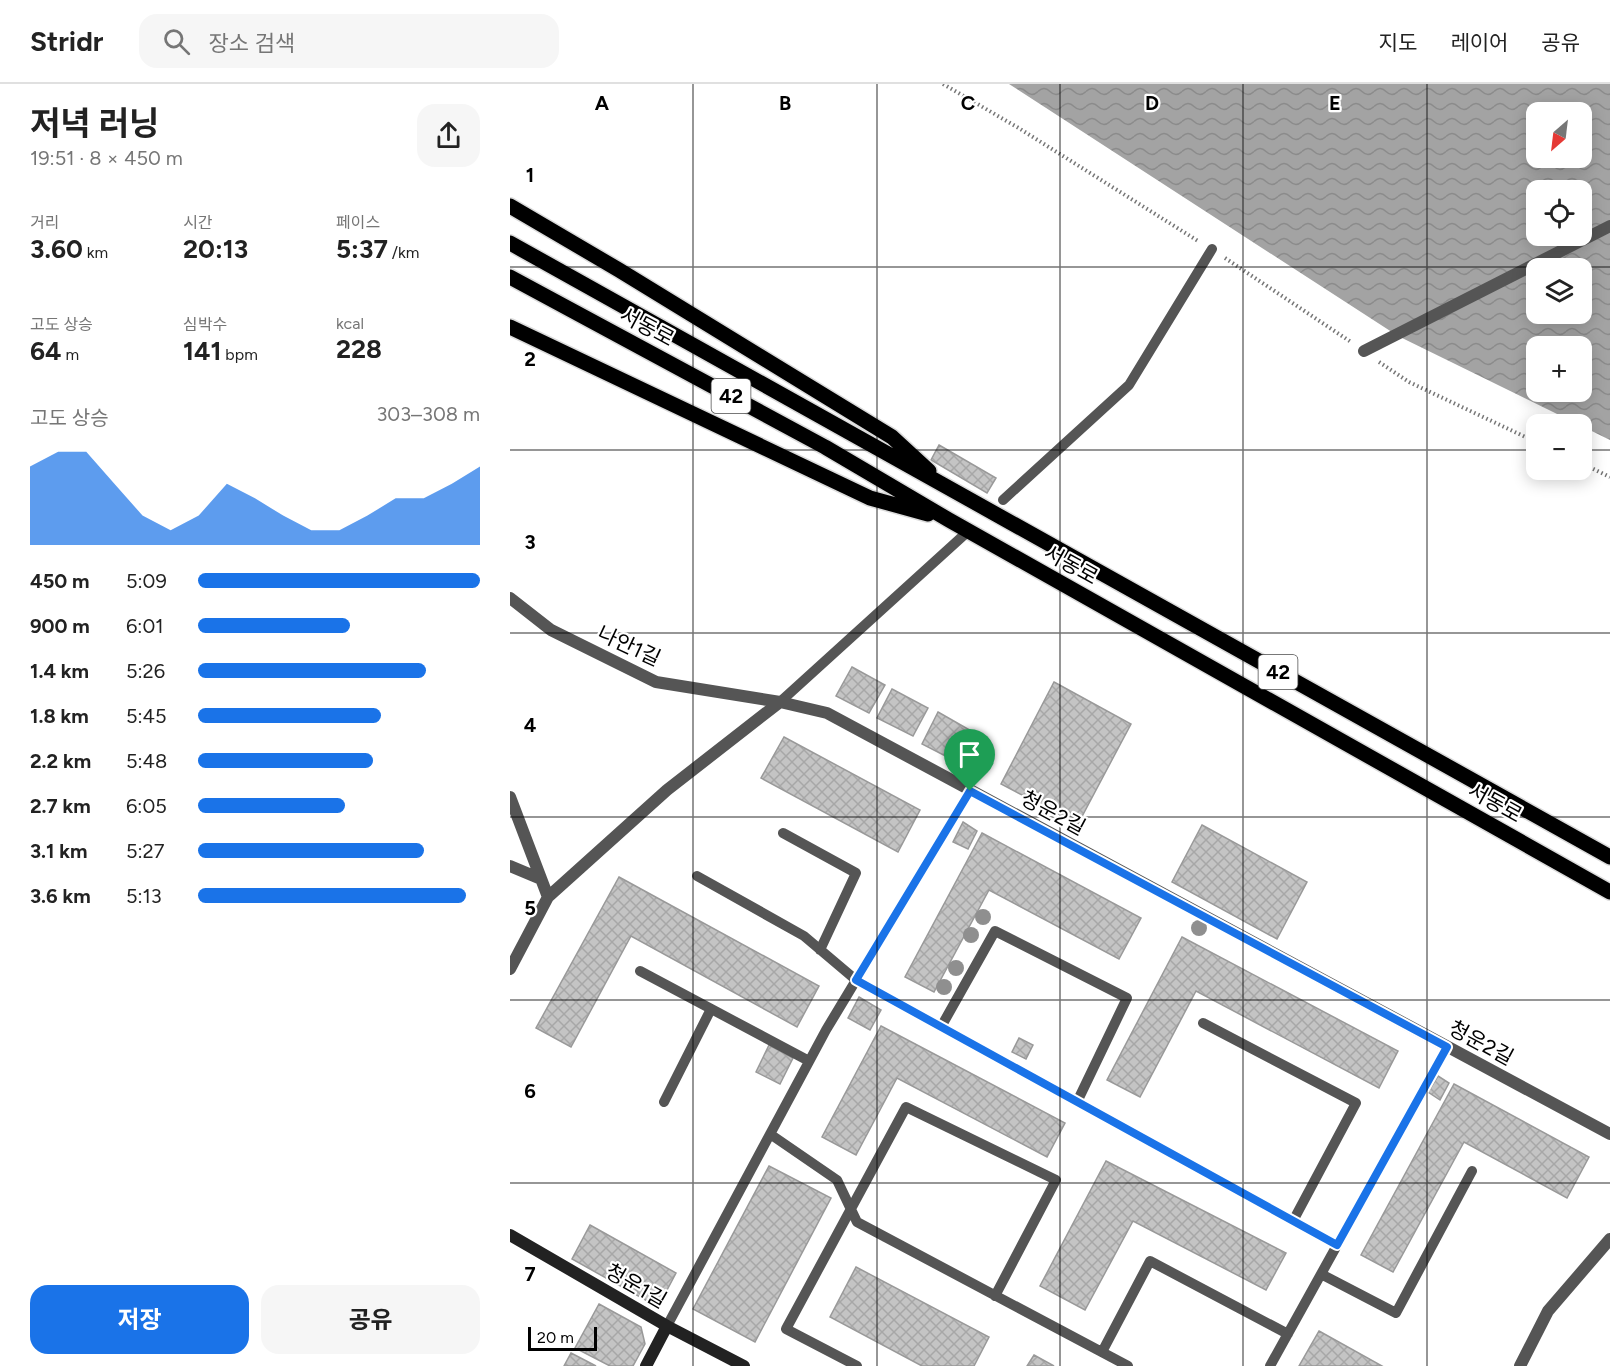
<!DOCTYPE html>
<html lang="ko">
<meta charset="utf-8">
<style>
:root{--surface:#fff;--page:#f6f6f6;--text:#222;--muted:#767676;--line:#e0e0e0;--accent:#1a73e8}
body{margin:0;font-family:Figtree,"Noto Sans KR",sans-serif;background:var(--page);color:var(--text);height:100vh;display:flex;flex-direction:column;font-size:22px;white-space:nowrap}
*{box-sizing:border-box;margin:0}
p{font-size:20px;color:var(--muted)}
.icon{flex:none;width:33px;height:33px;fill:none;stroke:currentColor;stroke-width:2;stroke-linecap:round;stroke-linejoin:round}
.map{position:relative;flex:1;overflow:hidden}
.side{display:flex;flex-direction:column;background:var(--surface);width:510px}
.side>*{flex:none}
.needle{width:39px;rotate:208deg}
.buttons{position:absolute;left:1016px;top:18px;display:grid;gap:12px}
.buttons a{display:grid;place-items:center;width:66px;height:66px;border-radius:12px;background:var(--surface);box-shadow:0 3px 15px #0003;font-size:30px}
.scale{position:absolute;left:18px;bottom:15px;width:69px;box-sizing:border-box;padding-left:6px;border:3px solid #000;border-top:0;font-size:16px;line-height:21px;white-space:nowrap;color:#000;-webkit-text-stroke:4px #fff;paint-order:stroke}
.pin{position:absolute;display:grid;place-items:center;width:51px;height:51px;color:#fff;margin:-62px -26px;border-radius:50% 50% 50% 0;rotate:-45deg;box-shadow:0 0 6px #0007}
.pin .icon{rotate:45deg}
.round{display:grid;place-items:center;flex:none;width:63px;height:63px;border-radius:18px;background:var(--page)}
.summary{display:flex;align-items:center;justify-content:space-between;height:102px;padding:0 30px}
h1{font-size:33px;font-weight:700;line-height:45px}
.metrics{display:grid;grid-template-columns:repeat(3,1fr);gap:9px;height:102px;padding:6px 30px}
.metrics div{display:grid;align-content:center}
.metrics b{font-size:26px;font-weight:700}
.metrics small{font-size:16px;font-weight:400}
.metrics p{font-size:16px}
.chart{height:168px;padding:12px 30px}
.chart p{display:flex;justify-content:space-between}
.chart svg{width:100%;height:108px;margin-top:6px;fill:var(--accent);opacity:.7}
.primary-button{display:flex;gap:12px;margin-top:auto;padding:12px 30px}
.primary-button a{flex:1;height:69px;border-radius:18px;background:var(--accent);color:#fff;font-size:24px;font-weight:700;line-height:69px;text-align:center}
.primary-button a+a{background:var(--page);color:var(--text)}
ul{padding:0 30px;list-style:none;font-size:20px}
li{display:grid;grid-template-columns:96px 72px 1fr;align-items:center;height:45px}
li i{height:15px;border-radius:8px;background:var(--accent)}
header{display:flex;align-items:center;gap:36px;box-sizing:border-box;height:84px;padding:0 30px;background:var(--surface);border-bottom:2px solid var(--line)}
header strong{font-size:28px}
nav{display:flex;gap:33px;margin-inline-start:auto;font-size:21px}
.search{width:420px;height:54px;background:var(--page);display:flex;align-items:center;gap:15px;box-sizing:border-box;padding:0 21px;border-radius:18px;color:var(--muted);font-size:22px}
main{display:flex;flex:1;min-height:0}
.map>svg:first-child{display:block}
</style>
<header>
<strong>Stridr</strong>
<div class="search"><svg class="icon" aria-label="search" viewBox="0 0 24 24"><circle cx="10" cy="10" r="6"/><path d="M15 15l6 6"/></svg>장소 검색</div>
<nav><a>지도</a><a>레이어</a><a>공유</a></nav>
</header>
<main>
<section class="side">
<div class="summary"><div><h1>저녁 러닝</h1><p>19:51 · 8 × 450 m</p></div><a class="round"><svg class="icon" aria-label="share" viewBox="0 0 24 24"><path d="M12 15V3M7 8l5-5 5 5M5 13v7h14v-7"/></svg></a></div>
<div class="metrics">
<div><p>거리</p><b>3.60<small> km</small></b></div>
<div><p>시간</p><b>20:13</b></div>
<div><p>페이스</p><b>5:37<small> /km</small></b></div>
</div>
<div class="metrics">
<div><p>고도 상승</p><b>64<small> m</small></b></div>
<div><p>심박수</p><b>141<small> bpm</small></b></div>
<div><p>kcal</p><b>228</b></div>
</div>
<div class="chart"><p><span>고도 상승</span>303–308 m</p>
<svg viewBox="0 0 160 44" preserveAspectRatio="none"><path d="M0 44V12L10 6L20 6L30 19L40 32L50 38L60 32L70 19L80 25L90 32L100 38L110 38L120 32L130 25L140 25L150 19L160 12V44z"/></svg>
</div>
<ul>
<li><b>450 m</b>5:09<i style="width:100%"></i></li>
<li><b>900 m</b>6:01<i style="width:54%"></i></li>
<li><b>1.4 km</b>5:26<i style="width:81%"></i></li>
<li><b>1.8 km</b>5:45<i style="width:65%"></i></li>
<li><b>2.2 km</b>5:48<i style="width:62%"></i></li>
<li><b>2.7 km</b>6:05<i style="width:52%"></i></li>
<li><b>3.1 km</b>5:27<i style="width:80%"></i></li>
<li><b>3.6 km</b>5:13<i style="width:95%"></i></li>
</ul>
<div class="primary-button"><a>저장</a><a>공유</a></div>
</section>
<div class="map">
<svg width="1100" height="1282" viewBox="0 0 1100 1282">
<defs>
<pattern id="water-waves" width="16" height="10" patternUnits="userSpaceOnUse" patternTransform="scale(1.5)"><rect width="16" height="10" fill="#a3a3a3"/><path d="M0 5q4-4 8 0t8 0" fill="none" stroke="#8b8b8b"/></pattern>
<pattern id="building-cross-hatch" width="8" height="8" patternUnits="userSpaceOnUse" patternTransform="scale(1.5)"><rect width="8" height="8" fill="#c4c4c4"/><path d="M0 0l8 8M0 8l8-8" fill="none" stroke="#a7a7a7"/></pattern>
</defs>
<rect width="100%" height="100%" fill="#fff"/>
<!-- water -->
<path fill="url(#water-waves)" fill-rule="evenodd" d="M 499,0 L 1100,0 L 1100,356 L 888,252 ZM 1026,28 L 1071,28 L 1071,74 L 1026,74 ZM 1026,106 L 1071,106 L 1071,152 L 1026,152 ZM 1026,184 L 1071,184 L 1071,230 L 1026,230 ZM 1026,262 L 1071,262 L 1071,308 L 1026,308 Z"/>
<!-- building -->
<path fill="url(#building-cross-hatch)" stroke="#999" stroke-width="1.5" d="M 429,361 L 486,394 L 477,409 L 421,376 Z
M 342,583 L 375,601 L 359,629 L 326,612 Z
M 544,598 L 621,640 L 568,740 L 491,700 Z
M 382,605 L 418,624 L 403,652 L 367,634 Z
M 428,628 L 465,649 L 449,679 L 412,660 Z
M 274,653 L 410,726 L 388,768 L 251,694 Z
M 453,738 L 467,747 L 458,765 L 443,758 Z
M 692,741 L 797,798 L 767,855 L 662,798 Z
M 472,749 L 631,834 L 609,875 L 479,806 L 424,908 L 395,893 Z
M 109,793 L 309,902 L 287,943 L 121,852 L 61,963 L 26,944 Z
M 672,853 L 888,967 L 869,1004 L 686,907 L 630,1013 L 597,996 Z
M 349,913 L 371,926 L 360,946 L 338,934 Z
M 371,942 L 555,1039 L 537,1073 L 387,994 L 346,1071 L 312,1053 Z
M 509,954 L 523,961 L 516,975 L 502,968 Z
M 259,961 L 283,974 L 270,1000 L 246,988 Z
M 928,992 L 939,999 L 930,1016 L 918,1008 Z
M 944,1000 L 1079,1073 L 1057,1114 L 954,1058 L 883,1188 L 851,1171 Z
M 596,1077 L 776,1169 L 756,1206 L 623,1137 L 575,1226 L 530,1202 Z
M 259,1082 L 321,1114 L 245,1258 L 183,1225 Z
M 80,1141 L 166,1189 L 148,1223 L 62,1175 Z
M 346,1183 L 479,1253 L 464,1282 L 412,1282 L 320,1233 Z
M 89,1220 L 131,1243 L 135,1260 L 123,1282 L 100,1282 L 65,1264 Z
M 809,1247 L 872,1282 L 789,1282 Z
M 61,1269 L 86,1282 L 54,1282 Z
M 524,1271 L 544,1282 L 517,1282 Z"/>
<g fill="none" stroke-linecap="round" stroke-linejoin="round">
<defs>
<path id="primary" d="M 0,122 L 109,186 L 382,353 L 419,387
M 0,159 L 1100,773
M 0,193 L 315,363 L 439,436 L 1100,808
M 0,243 L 360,414 L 418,430"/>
</defs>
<!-- primary casing -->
<use href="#primary" stroke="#dbdbdb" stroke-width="18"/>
<!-- path -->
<path stroke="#777" stroke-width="4" stroke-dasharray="1.5 3" stroke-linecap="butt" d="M 433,0 L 507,43 L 688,157
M 715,174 L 841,258
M 869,278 L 899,298 L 1026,358
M 1071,379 L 1100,393"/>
<!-- lane -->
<path stroke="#555" stroke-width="10" d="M 493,416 L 619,301 L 702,165
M 270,618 L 454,451
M 273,749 L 346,789 L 310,866
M 187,792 L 294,852 L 346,896 L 827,1161
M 130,887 L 299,977
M 693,939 L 846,1019 L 783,1137
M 431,943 L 485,847 L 617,914 L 567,1018
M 154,1018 L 201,925
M 260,1050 L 327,1096 L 347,1138 L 618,1282
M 811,1190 L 886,1229 L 962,1087
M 157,1242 L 316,946 L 460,707
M 592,1268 L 640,1177 L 778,1250
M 347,1282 L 276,1245 L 396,1023 L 546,1096 L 485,1212
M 760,1282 L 937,963"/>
<!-- street -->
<path stroke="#555" stroke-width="12" d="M 854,267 L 1100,142
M 0,514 L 41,546 L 146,598 L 270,618
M 0,713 L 38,813
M 0,782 L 31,795
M 0,885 L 38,813 L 157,706 L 270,618 L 317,629 L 1100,1050
M 1010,1282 L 1038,1227 L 1100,1155"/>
<!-- secondary -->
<path stroke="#222" stroke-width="12" d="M 0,1151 L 157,1242 L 234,1282
M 136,1282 L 157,1242"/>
<!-- primary -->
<use href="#primary" stroke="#000" stroke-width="15"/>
</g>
<!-- trees -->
<g fill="#8f8f8f">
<circle cx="473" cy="833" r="8"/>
<circle cx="689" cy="844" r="8"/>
<circle cx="461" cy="851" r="8"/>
<circle cx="446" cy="884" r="8"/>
<circle cx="434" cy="903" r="8"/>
</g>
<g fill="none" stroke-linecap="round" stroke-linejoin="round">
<defs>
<path id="route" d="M 460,707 L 937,963 L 827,1161 L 346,896 Z"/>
</defs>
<!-- route casing -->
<use href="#route" stroke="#fff" stroke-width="12"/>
<!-- route -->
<use href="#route" stroke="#1a73e8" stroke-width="8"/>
</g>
<!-- grid -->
<path fill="none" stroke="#000" stroke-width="1.5" stroke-opacity="0.55" d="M 183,0 L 183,1282M 367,0 L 367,1282M 550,0 L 550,1282M 733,0 L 733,1282M 917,0 L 917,1282M 0,183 L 1100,183M 0,366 L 1026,366M 1071,366 L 1100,366M 0,549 L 1100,549M 0,733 L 1100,733M 0,916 L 1100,916M 0,1099 L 1100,1099"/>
<g text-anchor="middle" stroke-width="4.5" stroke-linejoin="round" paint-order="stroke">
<!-- shield labels -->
<g fill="#fff" stroke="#4c4c4c" stroke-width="1.5">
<rect x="201.5" y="295" width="39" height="34" rx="4.5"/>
<rect x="748.5" y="571" width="39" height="34" rx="4.5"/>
</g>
<g font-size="20" font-weight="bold" fill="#000">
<text x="221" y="319">42</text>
<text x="768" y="595">42</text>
</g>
<!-- street labels -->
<g font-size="21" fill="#000" stroke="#fff">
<text transform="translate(137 243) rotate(28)" y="7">서동로</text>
<text transform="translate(561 481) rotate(29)" y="7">서동로</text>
<text transform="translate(119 562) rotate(25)" y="7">나안1길</text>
<text transform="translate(985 719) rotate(29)" y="7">서동로</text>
<text transform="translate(543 729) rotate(28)" y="7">청운2길</text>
<text transform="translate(971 959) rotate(28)" y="7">청운2길</text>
<text transform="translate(126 1202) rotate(30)" y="7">청운1길</text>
</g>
</g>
<g font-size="20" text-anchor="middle" font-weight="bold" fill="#000" stroke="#fff" stroke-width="4.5" stroke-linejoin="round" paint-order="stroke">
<text x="92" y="26">A</text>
<text x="275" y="26">B</text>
<text x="458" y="26">C</text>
<text x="642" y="26">D</text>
<text x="825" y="26">E</text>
<text x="20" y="98">1</text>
<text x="20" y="282">2</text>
<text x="20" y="465">3</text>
<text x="20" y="648">4</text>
<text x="20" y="831">5</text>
<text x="20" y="1014">6</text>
<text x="20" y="1197">7</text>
</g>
</svg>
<div class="buttons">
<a><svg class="needle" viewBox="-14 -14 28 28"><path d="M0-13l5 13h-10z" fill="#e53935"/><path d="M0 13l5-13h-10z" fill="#767676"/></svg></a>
<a><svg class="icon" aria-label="locate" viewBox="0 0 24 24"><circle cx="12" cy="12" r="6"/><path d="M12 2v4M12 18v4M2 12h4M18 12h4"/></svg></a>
<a><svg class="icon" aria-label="layers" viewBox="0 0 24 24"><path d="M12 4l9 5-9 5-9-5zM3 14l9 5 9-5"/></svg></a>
<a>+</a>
<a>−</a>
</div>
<div class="scale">20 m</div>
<div class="pin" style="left:460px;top:707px;background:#1e9e55"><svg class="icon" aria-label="arrive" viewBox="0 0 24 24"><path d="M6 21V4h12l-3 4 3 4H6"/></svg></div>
</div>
</main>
